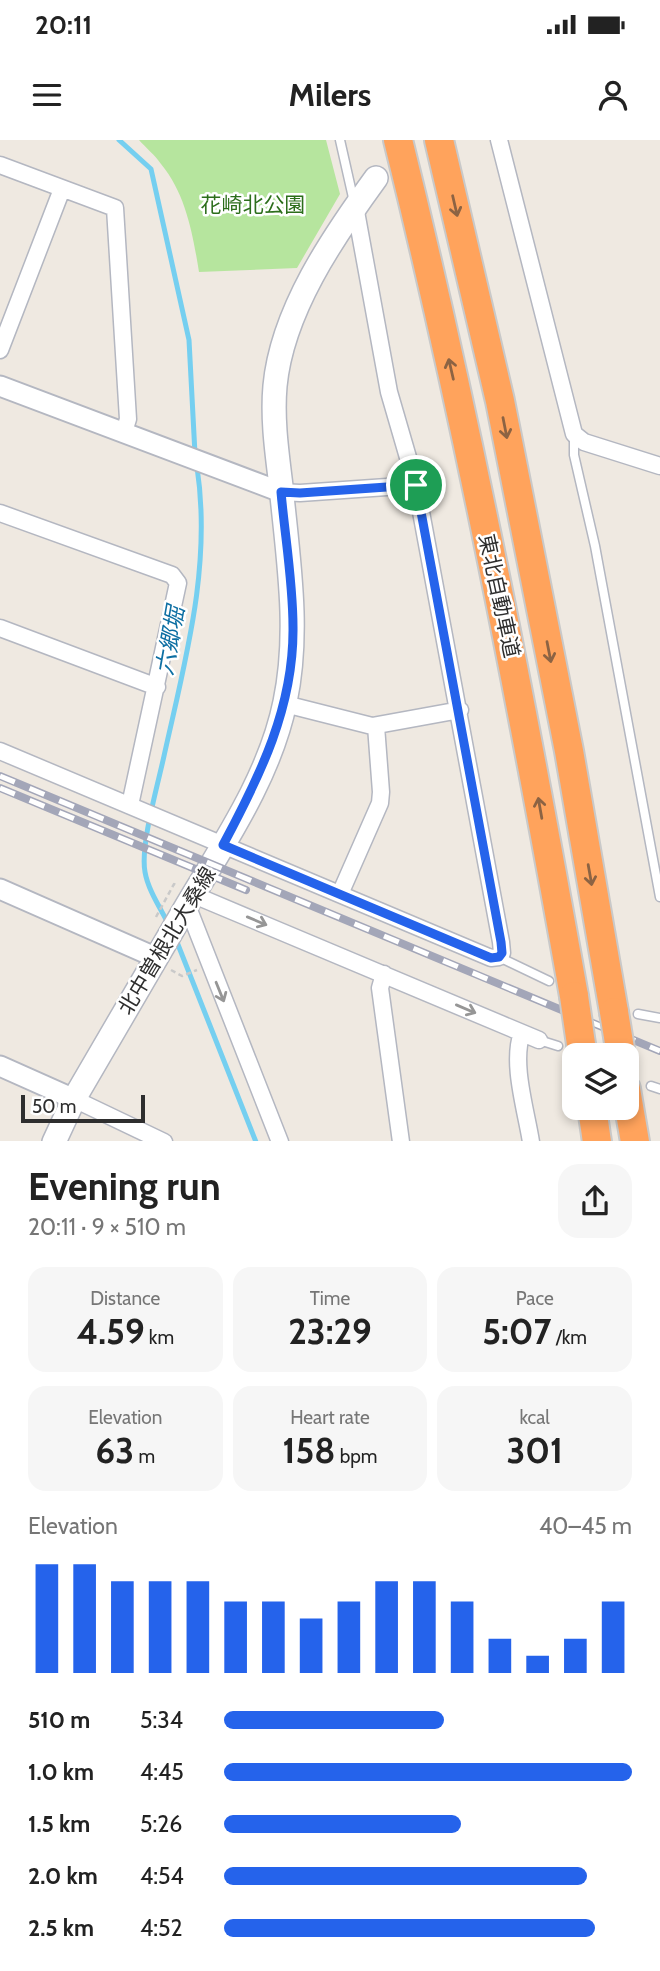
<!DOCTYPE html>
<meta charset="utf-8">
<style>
:root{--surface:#fff;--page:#f6f6f6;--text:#222;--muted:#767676;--accent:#2563eb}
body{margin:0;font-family:Cabin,"Noto Sans JP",sans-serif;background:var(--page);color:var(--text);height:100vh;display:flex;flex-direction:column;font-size:26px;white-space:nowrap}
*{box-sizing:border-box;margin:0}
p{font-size:23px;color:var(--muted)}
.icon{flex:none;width:38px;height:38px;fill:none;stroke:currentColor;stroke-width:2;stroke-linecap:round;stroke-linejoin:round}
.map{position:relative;height:1001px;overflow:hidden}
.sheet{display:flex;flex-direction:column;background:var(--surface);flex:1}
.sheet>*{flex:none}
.buttons{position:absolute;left:562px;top:903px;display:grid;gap:14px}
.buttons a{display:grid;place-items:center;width:77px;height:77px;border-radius:14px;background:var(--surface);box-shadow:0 4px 10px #0003;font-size:35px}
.scale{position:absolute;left:21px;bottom:18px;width:124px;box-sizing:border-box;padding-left:7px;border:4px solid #2e2e2e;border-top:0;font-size:19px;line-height:24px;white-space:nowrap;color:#2e2e2e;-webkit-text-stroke:5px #fff;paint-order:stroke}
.pin{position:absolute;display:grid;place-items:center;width:60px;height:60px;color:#fff;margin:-30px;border:4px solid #fff;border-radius:50%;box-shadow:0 2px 7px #0007}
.round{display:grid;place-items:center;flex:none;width:74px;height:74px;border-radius:21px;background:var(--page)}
.summary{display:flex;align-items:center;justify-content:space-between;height:119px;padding:0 28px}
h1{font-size:38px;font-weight:700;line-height:52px}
.figures{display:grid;grid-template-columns:repeat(3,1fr);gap:10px;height:119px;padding:7px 28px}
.figures div{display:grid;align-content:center;border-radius:18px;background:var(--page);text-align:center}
.figures b{font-size:35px;font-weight:700}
.figures small{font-size:19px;font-weight:400}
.figures p{font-size:19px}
.chart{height:196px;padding:14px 28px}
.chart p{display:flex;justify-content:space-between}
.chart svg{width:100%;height:126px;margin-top:7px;stroke:var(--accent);stroke-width:6}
ul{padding:0 28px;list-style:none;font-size:23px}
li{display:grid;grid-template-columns:112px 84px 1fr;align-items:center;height:52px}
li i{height:18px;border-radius:9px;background:var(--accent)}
.status{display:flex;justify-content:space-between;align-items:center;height:49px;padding:0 35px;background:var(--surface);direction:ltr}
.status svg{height:19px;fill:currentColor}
header{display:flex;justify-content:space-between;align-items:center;height:91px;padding:0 28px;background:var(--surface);font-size:32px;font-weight:700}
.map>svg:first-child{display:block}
</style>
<div class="status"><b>20:11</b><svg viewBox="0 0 49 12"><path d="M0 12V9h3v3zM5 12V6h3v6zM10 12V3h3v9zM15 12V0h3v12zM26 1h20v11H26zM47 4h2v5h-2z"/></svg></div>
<header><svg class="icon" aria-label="menu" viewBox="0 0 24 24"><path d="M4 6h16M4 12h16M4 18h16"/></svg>Milers<svg class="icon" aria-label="person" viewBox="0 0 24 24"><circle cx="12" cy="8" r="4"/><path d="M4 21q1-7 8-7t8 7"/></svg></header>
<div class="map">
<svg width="660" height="1002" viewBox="0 0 660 1002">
<rect width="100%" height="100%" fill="#efe9e1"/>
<!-- green -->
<path fill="#b6e59e" d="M 139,0 L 326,0 L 340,54 L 297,128 L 199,132 C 193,95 186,54 161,24 C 155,15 146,8 139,0 Z"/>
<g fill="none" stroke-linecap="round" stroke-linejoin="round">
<!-- stream -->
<path stroke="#75cff0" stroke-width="5" d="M 119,0 L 151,29 L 189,200 L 195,314
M 169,785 C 161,769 148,750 145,732 C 140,706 158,644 164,616 C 185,521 212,426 197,327
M 175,797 L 256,1002"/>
<defs>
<path id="service" d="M 340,0 L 354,62
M 574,294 L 574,315 L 595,406 L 660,757
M 499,817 L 549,841
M 638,874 L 660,878
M 539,900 L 558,906
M 651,946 L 660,949"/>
<path id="minor" d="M 499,0 L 574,294 L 584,302 L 660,326
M 0,25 L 115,68 L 128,279 L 124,292
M 0,210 L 62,49
M 281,352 L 300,353 L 416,345
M 0,373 L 172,435 L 178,443 L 130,665
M 0,488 L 157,547
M 285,564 L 372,586 L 460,570
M 0,611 L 491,818 L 499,817 L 502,813 L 501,802 L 416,345 L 389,252 L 355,66
M 340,754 L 380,663 L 381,652 L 376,586
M 194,755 L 539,900
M 187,765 L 280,1002
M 384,834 L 380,848 L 401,1002
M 522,893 C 511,923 526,970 531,1002
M 74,959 L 164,1002"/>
<path id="tertiary" d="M 0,246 L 281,352
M 0,749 L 157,818
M 0,926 L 74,959"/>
<path id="secondary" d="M 54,1002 L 74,959 C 111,895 149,831 186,767 C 224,703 270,636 285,562 C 300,491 288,418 281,346 C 277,313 272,279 275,246 C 282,171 333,97 376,38"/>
<path id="motorway" d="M 398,0 C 468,283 523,569 574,856
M 439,0 L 500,261 L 569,611 L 614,872
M 626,949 L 635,1002
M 592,968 L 597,1002"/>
</defs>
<!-- service casing -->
<use href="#service" stroke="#b4b7c1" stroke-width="11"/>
<!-- minor casing -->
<use href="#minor" stroke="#b4b7c1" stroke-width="19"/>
<!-- tertiary casing -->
<use href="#tertiary" stroke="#b4b7c1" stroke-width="23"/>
<!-- secondary casing -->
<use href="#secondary" stroke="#b4b7c1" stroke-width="26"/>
<!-- motorway casing -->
<use href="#motorway" stroke="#c9c9c9" stroke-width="32"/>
<!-- path -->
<path stroke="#c9c9c9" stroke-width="2.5" stroke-dasharray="5 3.5" stroke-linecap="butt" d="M 156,777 L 174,744 L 176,745
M 171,830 L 182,836 L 197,830"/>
<!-- service -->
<use href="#service" stroke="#fff" stroke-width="8"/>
<!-- minor -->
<use href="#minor" stroke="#fff" stroke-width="16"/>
<!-- tertiary -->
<use href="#tertiary" stroke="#fff" stroke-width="19"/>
<!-- secondary -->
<use href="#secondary" stroke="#fff" stroke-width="23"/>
<!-- motorway -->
<use href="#motorway" stroke="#ffa35c" stroke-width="28"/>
<defs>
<path id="rail" d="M 0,636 L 660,911
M 0,648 L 246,750"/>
</defs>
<!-- rail casing -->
<use href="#rail" stroke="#a3a6b8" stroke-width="8"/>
<!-- rail -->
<use href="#rail" stroke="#fff" stroke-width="5" stroke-dasharray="16" stroke-linecap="butt"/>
<defs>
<path id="motorway-bridge" d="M 574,856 L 582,911
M 614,872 L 621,915"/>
</defs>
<!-- motorway-bridge casing -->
<use href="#motorway-bridge" stroke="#c9c9c9" stroke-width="32" stroke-linecap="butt"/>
<!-- motorway-bridge -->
<use href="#motorway-bridge" stroke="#ffa35c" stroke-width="28"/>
</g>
<!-- one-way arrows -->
<defs><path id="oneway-shaft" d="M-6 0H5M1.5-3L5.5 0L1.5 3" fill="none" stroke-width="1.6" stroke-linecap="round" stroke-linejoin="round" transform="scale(1.75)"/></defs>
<g stroke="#8c6343">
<use href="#oneway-shaft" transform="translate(455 66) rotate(77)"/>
<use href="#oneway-shaft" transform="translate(451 229) rotate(-103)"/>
<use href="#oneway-shaft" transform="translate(505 288) rotate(79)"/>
<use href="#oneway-shaft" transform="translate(549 512) rotate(79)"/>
<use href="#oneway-shaft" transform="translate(540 668) rotate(-100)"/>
<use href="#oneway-shaft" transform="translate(590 735) rotate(80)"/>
</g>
<g stroke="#969696">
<use href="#oneway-shaft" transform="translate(257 781) rotate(23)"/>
<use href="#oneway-shaft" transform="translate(220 852) rotate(68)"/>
<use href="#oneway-shaft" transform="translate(466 869) rotate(23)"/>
</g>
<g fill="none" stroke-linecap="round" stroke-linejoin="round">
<defs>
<path id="route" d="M 416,345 L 501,802 L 502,813 L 499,817 L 491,818 L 223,705 C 260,636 294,567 293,487 C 293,442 285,397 281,352 L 300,353 Z"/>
</defs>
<!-- route casing -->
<use href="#route" stroke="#fff" stroke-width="14"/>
<!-- route -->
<use href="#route" stroke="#2563eb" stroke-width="9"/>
</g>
<g text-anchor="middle" stroke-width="5" stroke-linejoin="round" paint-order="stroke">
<!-- park labels -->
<g font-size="21" fill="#2c6e1b" stroke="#fff">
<text x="253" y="72">花崎北公園</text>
</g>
<!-- street labels -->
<g font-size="21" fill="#2e2e2e" stroke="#fff">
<text transform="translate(499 456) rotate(78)" y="7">東北自動車道</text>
<text transform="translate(167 801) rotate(-59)" y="7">北中曽根北大桑線</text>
</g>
<!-- water labels -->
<g font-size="23" font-style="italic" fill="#0d6fa3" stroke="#fff">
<text transform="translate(170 501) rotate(-80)" y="8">六郷堀</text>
</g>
</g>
</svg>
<div class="buttons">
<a><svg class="icon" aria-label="layers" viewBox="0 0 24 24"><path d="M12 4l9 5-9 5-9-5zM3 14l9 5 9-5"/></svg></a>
</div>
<div class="scale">50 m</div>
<div class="pin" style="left:416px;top:345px;background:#1e9e55"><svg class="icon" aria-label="arrive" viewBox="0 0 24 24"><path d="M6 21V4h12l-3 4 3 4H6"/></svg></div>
</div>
<section class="sheet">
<div class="summary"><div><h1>Evening run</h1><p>20:11 · 9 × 510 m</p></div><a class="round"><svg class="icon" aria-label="share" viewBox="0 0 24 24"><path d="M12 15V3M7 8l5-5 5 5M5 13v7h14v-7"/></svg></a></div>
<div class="figures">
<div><p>Distance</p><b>4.59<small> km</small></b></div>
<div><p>Time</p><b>23:29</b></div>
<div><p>Pace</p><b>5:07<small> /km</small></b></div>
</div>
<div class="figures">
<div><p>Elevation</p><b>63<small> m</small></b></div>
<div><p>Heart rate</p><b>158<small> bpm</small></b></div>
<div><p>kcal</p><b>301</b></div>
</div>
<div class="chart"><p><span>Elevation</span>40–45 m</p>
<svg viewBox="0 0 160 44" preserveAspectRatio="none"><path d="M5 44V6M15 44V6M25 44V12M35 44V12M45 44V12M55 44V19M65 44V19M75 44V25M85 44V19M95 44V12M105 44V12M115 44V19M125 44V32M135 44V38M145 44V32M155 44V19"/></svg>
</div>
<ul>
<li><b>510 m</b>5:34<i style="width:54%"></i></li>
<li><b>1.0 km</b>4:45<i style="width:100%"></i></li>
<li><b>1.5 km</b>5:26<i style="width:58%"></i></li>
<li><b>2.0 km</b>4:54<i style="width:89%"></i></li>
<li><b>2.5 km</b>4:52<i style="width:91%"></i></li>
</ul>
</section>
